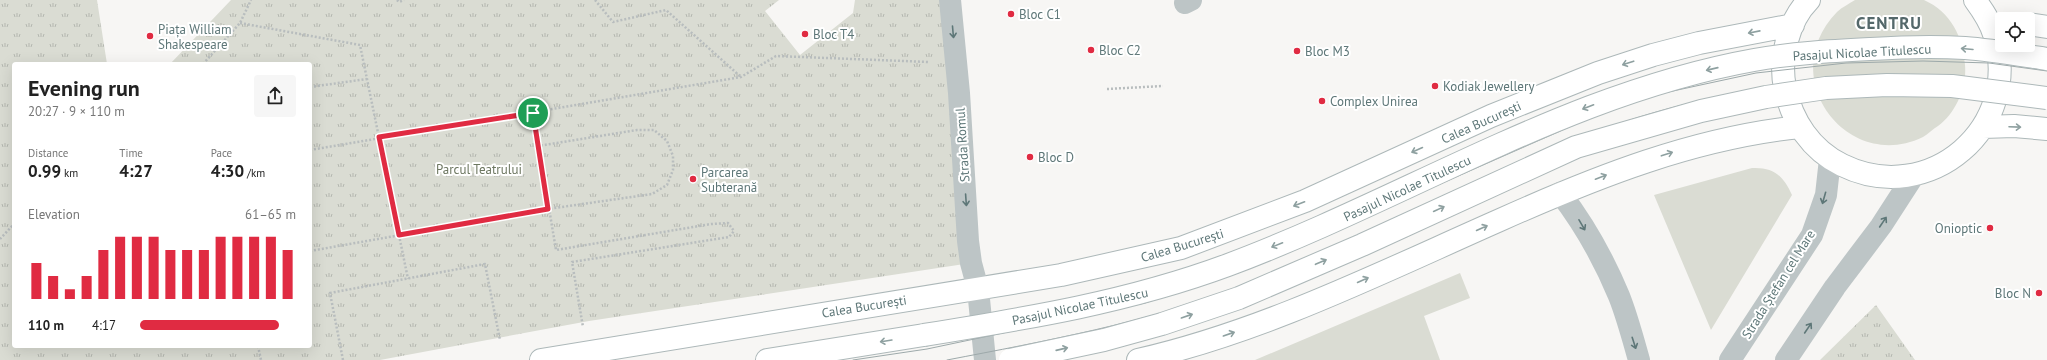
<!DOCTYPE html>
<meta charset="utf-8">
<style>
:root{--surface:#fff;--page:#f6f6f6;--text:#222;--muted:#767676;--accent:#e02b42}
body{margin:0;font-family:"PT Sans",sans-serif;background:var(--page);color:var(--text);height:100vh;display:flex;flex-direction:column;font-size:15px;white-space:nowrap}
*{box-sizing:border-box;margin:0}
p{font-size:13px;color:var(--muted)}
.icon{flex:none;width:22px;height:22px;fill:none;stroke:currentColor;stroke-width:2;stroke-linecap:round;stroke-linejoin:round}
.map{position:relative;flex:1;overflow:hidden}
.panel{position:absolute;left:12px;top:62px;width:300px;height:286px;display:flex;flex-direction:column;background:var(--surface);border-radius:4px;box-shadow:0 4px 16px #0002}
.panel>*{flex:none}
.tools{position:absolute;left:1995px;top:12px;display:grid;gap:8px}
.tools a{display:grid;place-items:center;width:40px;height:40px;border-radius:4px;background:var(--surface);box-shadow:0 4px 16px #0002;font-size:20px}
.pin{position:absolute;display:grid;place-items:center;width:34px;height:34px;color:#fff;margin:-17px;border:2px solid #fff;border-radius:50%;box-shadow:0 1px 4px #0007}
.round{display:grid;place-items:center;flex:none;width:42px;height:42px;border-radius:4px;background:var(--page)}
.head{display:flex;align-items:center;justify-content:space-between;height:68px;padding:0 16px}
h1{font-size:22px;font-weight:800;line-height:30px}
.stats{display:grid;grid-template-columns:repeat(3,1fr);gap:6px;height:68px;padding:4px 16px}
.stats div{display:grid;align-content:center}
.stats b{font-size:17px;font-weight:800}
.stats small{font-size:11px;font-weight:400}
.stats p{font-size:11px}
.chart{height:112px;padding:8px 16px}
.chart p{display:flex;justify-content:space-between}
.chart svg{width:100%;height:72px;margin-top:4px;stroke:var(--accent);stroke-width:6}
ul{padding:0 16px;list-style:none;font-size:13px}
li{display:grid;grid-template-columns:64px 48px 1fr;align-items:center;height:30px}
li i{height:10px;border-radius:5px;background:var(--accent)}
.map>svg:first-child{display:block}
</style>
<div class="map">
<svg width="2047" height="360" viewBox="0 0 2047 360">
<defs>
<pattern id="park-tufts" width="24" height="20" patternUnits="userSpaceOnUse"><rect width="24" height="20" fill="#dadcd3"/><path d="M3 7l-1-3M5 7V3M7 7l1-3M15 17l-1-3M17 17v-4M19 17l1-3" fill="none" stroke="#b4b7b0"/></pattern>
</defs>
<rect width="100%" height="100%" fill="#f7f6f4"/>
<!-- grass -->
<path fill="#dadcd3" d="M 1855,0 L 1924,0 C 1951,12 1963,37 1965,65 C 1967,87 1956,113 1938,126 C 1933,129 1928,134 1923,137 C 1847,174 1774,77 1837,12 C 1842,7 1849,4 1855,0 Z
M 1752,168 C 1773,167 1783,175 1792,195 L 1711,330 L 1654,195 Z
M 1460,273 L 1470,298 L 1424,316 L 1440,360 L 1255,360 Z"/>
<!-- park -->
<path fill="url(#park-tufts)" d="M 0,0 L 97,0 L 107,64 L 14,64 L 14,346 L 310,346 L 310,64 L 170,64 L 231,0 L 779,0 L 765,11 L 800,55 L 853,13 L 855,0 L 949,0 L 971,263 L 589,321 L 380,360 L 0,360 Z
M 1876,305 L 1915,360 L 1820,360 Z"/>
<g fill="none" stroke-linecap="round" stroke-linejoin="round">
<defs>
<path id="secondary" d="M 1809,0 C 1788,21 1779,59 1785,88 C 1792,121 1811,150 1842,165 C 1929,208 2024,127 1994,34 C 1990,21 1983,11 1975,0
M 2028,24 L 2047,27
M 1983,127 L 2014,126 L 2047,129
M 541,360 L 1061,275 L 1181,248 L 1305,201 L 1491,116 L 1598,73 L 1653,55 L 1699,43 L 1793,25
M 767,360 L 924,335
M 1138,360 C 1265,331 1382,272 1500,220 C 1596,177 1694,138 1800,127"/>
</defs>
<!-- secondary casing -->
<use href="#secondary" stroke="#adb8b9" stroke-width="24"/>
<!-- path -->
<path stroke="#b8bdbe" stroke-width="2.5" stroke-dasharray="2 2" stroke-linecap="butt" d="M 397,0 L 399,2 L 404,0
M 595,0 L 613,22 L 666,10 L 741,77
M 240,23 L 360,45 L 408,279
M 203,64 L 240,23 L 251,0
M 310,87 L 367,79
M 1107,89 L 1163,86
M 533,113 L 556,250 L 711,224 L 728,223 L 734,231 L 729,237 L 572,262 L 583,327
M 310,150 L 741,77 L 776,56 L 929,62
M 0,239 L 14,224
M 310,251 L 548,209 L 652,194 L 667,185 L 673,170 L 673,156 L 667,141 L 654,130 L 637,130 L 538,146
M 258,346 L 261,360
M 343,360 L 330,293 L 485,264 L 500,340"/>
<!-- minor -->
<path stroke="#bdc5c6" stroke-width="22" d="M 950,0 L 959,93 L 968,241 L 971,263 L 978,289 L 985,360
M 1185,3 L 1191,0"/>
<!-- tertiary -->
<path stroke="#bdc5c6" stroke-width="22" d="M 1560,193 C 1584,224 1604,260 1619,296 C 1627,316 1633,339 1639,360
M 1730,360 L 1812,235 L 1826,195 L 1830,159
M 1786,360 L 1835,287 L 1881,226 L 1914,175"/>
<!-- secondary -->
<use href="#secondary" stroke="#fff" stroke-width="22"/>
<!-- tram -->
<path stroke="#9da9aa" stroke-width="1" d="M 853,360 L 927,349 L 1145,303 L 1238,273 L 1592,117 L 1659,94 L 1756,73 L 1846,63 L 1923,61 L 1989,63 L 2047,71
M 947,360 C 1046,341 1144,323 1238,288 C 1323,257 1405,216 1487,179 C 1525,161 1563,142 1603,129 C 1745,79 1899,64 2047,88"/>
<defs>
<path id="secondary-bridge" d="M 924,335 C 1029,318 1128,302 1228,265 C 1351,219 1467,154 1590,107 C 1643,87 1698,70 1754,60 C 1792,53 1832,51 1871,49 C 1902,47 1934,46 1965,48 C 1992,50 2020,55 2047,59
M 1010,360 L 1104,340 L 1162,324 L 1239,298 L 1362,245 L 1576,147 L 1701,111 L 1766,97 L 1826,88 L 1887,85 L 1952,86 L 2047,98"/>
</defs>
<!-- secondary-bridge casing -->
<use href="#secondary-bridge" stroke="#adb8b9" stroke-width="24" stroke-linecap="butt"/>
<!-- secondary-bridge -->
<use href="#secondary-bridge" stroke="#fff" stroke-width="22"/>
</g>
<!-- one-way arrows -->
<defs><path id="oneway-shaft" d="M-6 0H5M1.5-3L5.5 0L1.5 3" fill="none" stroke-width="1.6" stroke-linecap="round" stroke-linejoin="round"/></defs>
<g stroke="#5e7778">
<use href="#oneway-shaft" transform="translate(953 32) rotate(85)"/>
<use href="#oneway-shaft" transform="translate(1824 198) rotate(106)"/>
<use href="#oneway-shaft" transform="translate(966 200) rotate(86)"/>
<use href="#oneway-shaft" transform="translate(1883 222) rotate(-56)"/>
<use href="#oneway-shaft" transform="translate(1582 225) rotate(60)"/>
<use href="#oneway-shaft" transform="translate(1808 328) rotate(-56)"/>
<use href="#oneway-shaft" transform="translate(1634 343) rotate(72)"/>
</g>
<g stroke="#8ea0a0">
<use href="#oneway-shaft" transform="translate(1754 32) rotate(169)"/>
<use href="#oneway-shaft" transform="translate(1967 49) rotate(-175)"/>
<use href="#oneway-shaft" transform="translate(1628 63) rotate(162)"/>
<use href="#oneway-shaft" transform="translate(1712 69) rotate(167)"/>
<use href="#oneway-shaft" transform="translate(1588 107) rotate(159)"/>
<use href="#oneway-shaft" transform="translate(2015 127) rotate(2)"/>
<use href="#oneway-shaft" transform="translate(1417 150) rotate(156)"/>
<use href="#oneway-shaft" transform="translate(1667 154) rotate(-18)"/>
<use href="#oneway-shaft" transform="translate(1601 177) rotate(-21)"/>
<use href="#oneway-shaft" transform="translate(1299 204) rotate(159)"/>
<use href="#oneway-shaft" transform="translate(1439 209) rotate(-25)"/>
<use href="#oneway-shaft" transform="translate(1482 228) rotate(-24)"/>
<use href="#oneway-shaft" transform="translate(1277 245) rotate(158)"/>
<use href="#oneway-shaft" transform="translate(1321 262) rotate(-23)"/>
<use href="#oneway-shaft" transform="translate(1363 280) rotate(-24)"/>
<use href="#oneway-shaft" transform="translate(1187 316) rotate(-19)"/>
<use href="#oneway-shaft" transform="translate(1229 334) rotate(-19)"/>
<use href="#oneway-shaft" transform="translate(886 341) rotate(171)"/>
<use href="#oneway-shaft" transform="translate(1062 349) rotate(-13)"/>
</g>
<g fill="none" stroke-linecap="round" stroke-linejoin="round">
<defs>
<path id="route" d="M 533,113 L 548,209 L 399,235 L 379,137 Z"/>
</defs>
<!-- route casing -->
<use href="#route" stroke="#fff" stroke-width="8"/>
<!-- route -->
<use href="#route" stroke="#e02b42" stroke-width="5"/>
</g>
<!-- markers -->
<g fill="#e02b42" stroke="#fff" stroke-width="1.5">
<circle cx="1011" cy="14" r="4"/>
<circle cx="805" cy="34" r="4"/>
<circle cx="150" cy="36" r="4"/>
<circle cx="1091" cy="50" r="4"/>
<circle cx="1297" cy="51" r="4"/>
<circle cx="1435" cy="86" r="4"/>
<circle cx="1322" cy="101" r="4"/>
<circle cx="1030" cy="157" r="4"/>
<circle cx="693" cy="179" r="4"/>
<circle cx="1990" cy="228" r="4"/>
<circle cx="2039" cy="293" r="4"/>
</g>
<g text-anchor="middle" stroke-width="4" stroke-linejoin="round" paint-order="stroke">
<!-- poi labels -->
<g font-size="13" fill="#5e7778" stroke="#fff" text-anchor="start">
<text x="1019" y="19">Bloc C1</text>
<text x="158" y="34">Piața William<tspan x="158" dy="15">Shakespeare</tspan></text>
<text x="813" y="39">Bloc T4</text>
<text x="1099" y="55">Bloc C2</text>
<text x="1305" y="56">Bloc M3</text>
<text x="1443" y="91">Kodiak Jewellery</text>
<text x="1330" y="106">Complex Unirea</text>
<text x="1038" y="162">Bloc D</text>
<text x="701" y="177">Parcarea<tspan x="701" dy="15">Subterană</tspan></text>
<text x="1982" y="233" text-anchor="end">Onioptic</text>
<text x="2031" y="298" text-anchor="end">Bloc N</text>
</g>
<!-- street labels -->
<g font-size="13" fill="#5e7778" stroke="#fff">
<text transform="translate(1862 52) rotate(-3)" y="5">Pasajul Nicolae Titulescu</text>
<text transform="translate(1481 122) rotate(-24)" y="5">Calea București</text>
<text transform="translate(962 145) rotate(-94)" y="5">Strada Romul</text>
<text transform="translate(1407 188) rotate(-25)" y="5">Pasajul Nicolae Titulescu</text>
<text transform="translate(1182 245) rotate(-17)" y="5">Calea București</text>
<text transform="translate(1778 284) rotate(-58)" y="5">Strada Ștefan cel Mare</text>
<text transform="translate(864 306) rotate(-9)" y="5">Calea București</text>
<text transform="translate(1080 306) rotate(-12)" y="5">Pasajul Nicolae Titulescu</text>
</g>
<!-- park labels -->
<g font-size="13" fill="#6d7761" stroke="#fff">
<text x="479" y="174">Parcul Teatrului</text>
</g>
<!-- district labels -->
<g font-size="17" font-weight="bold" letter-spacing="1" fill="#54686a" stroke="#fff">
<text x="1889" y="29">CENTRU</text>
</g>
</g>
</svg>
<div class="tools">
<a><svg class="icon" aria-label="locate" viewBox="0 0 24 24"><circle cx="12" cy="12" r="6"/><path d="M12 2v4M12 18v4M2 12h4M18 12h4"/></svg></a>
</div>
<div class="pin" style="left:533px;top:113px;background:#1e9e55"><svg class="icon" aria-label="arrive" viewBox="0 0 24 24"><path d="M6 21V4h12l-3 4 3 4H6"/></svg></div>
<section class="panel">
<div class="head"><div><h1>Evening run</h1><p>20:27 · 9 × 110 m</p></div><a class="round"><svg class="icon" aria-label="share" viewBox="0 0 24 24"><path d="M12 15V3M7 8l5-5 5 5M5 13v7h14v-7"/></svg></a></div>
<div class="stats">
<div><p>Distance</p><b>0.99<small> km</small></b></div>
<div><p>Time</p><b>4:27</b></div>
<div><p>Pace</p><b>4:30<small> /km</small></b></div>
</div>
<div class="chart"><p><span>Elevation</span>61–65 m</p>
<svg viewBox="0 0 160 44" preserveAspectRatio="none"><path d="M5 44V22M15 44V30M25 44V38M35 44V30M45 44V14M55 44V6M65 44V6M75 44V6M85 44V14M95 44V14M105 44V14M115 44V6M125 44V6M135 44V6M145 44V6M155 44V14"/></svg>
</div>
<ul>
<li><b>110 m</b>4:17<i style="width:89%"></i></li>
</ul>
</section>
</div>
